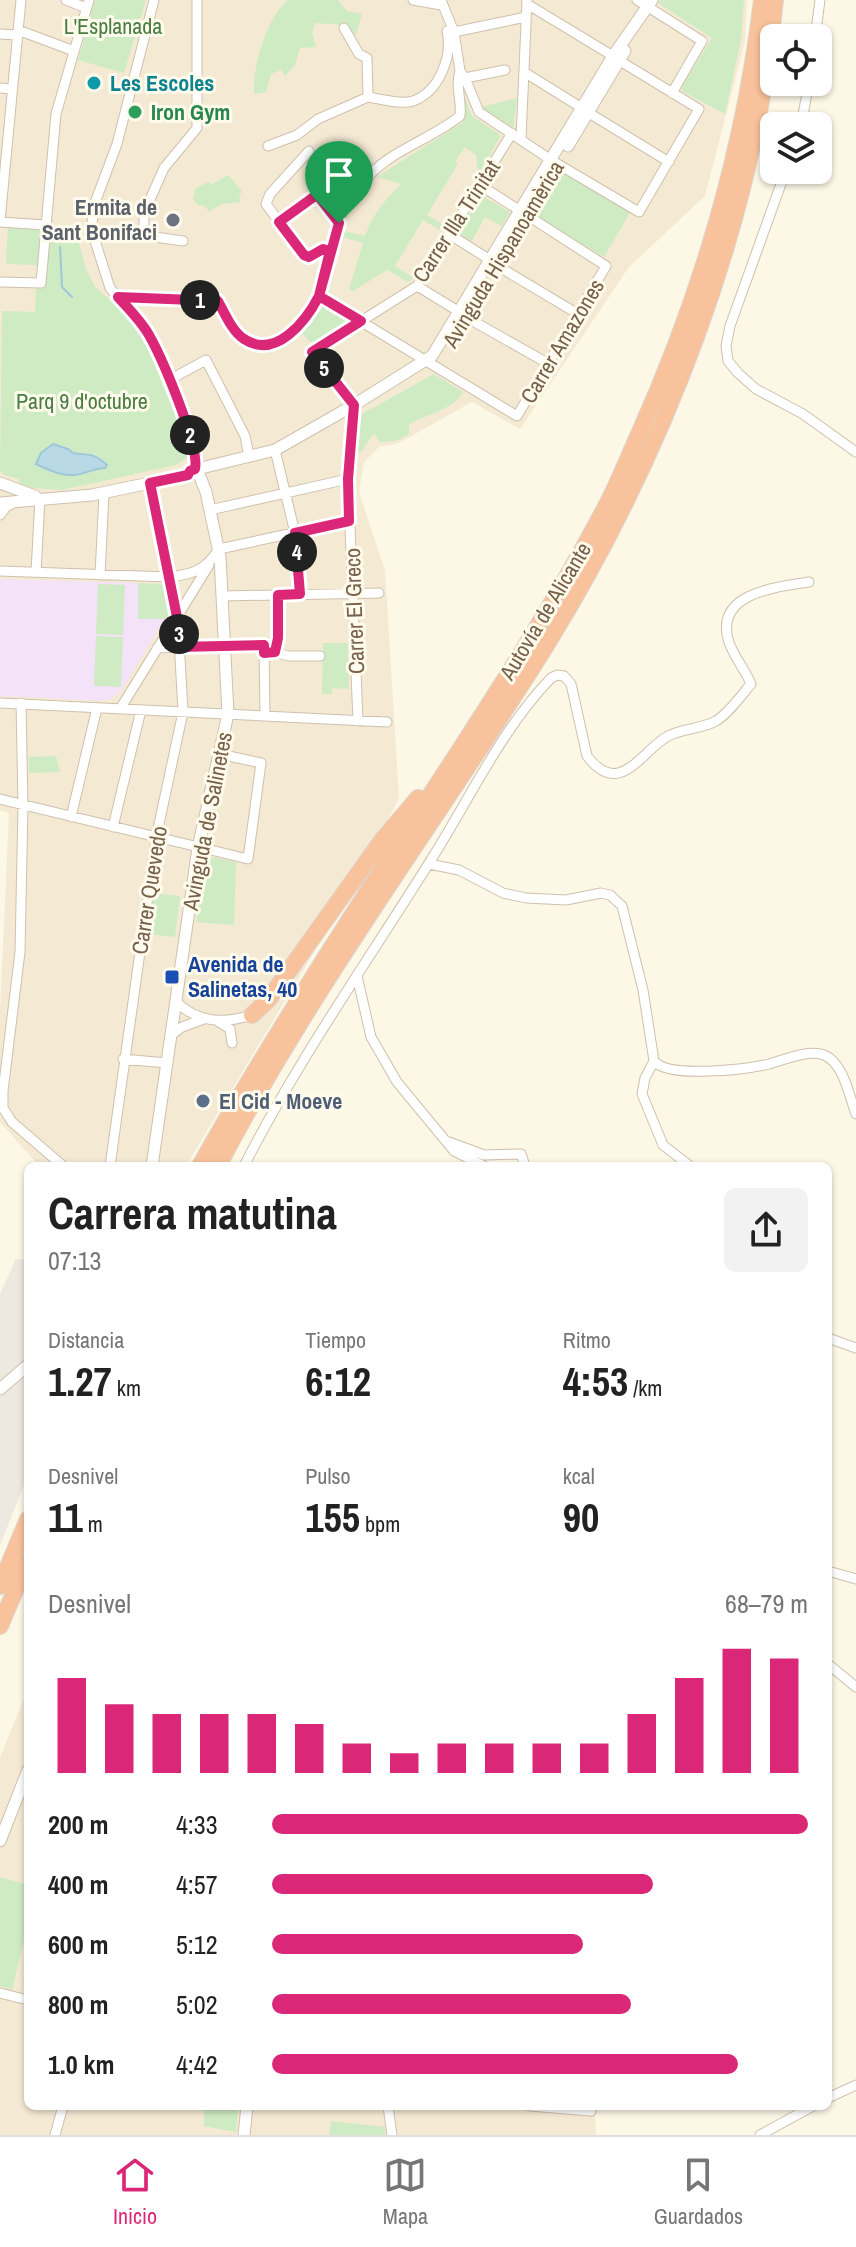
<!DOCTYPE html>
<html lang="es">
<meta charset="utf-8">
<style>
:root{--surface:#fff;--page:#f2f2f2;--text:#222;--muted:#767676;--line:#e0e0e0;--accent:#db2777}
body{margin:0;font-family:"Archivo Narrow",sans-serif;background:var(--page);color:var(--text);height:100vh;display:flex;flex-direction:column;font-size:30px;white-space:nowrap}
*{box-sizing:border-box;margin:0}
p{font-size:26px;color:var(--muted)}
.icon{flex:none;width:44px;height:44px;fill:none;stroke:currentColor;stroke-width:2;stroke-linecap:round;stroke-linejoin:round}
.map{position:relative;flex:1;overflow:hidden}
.drawer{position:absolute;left:24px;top:1162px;width:808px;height:948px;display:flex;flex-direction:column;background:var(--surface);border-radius:12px;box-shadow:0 2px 6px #0004}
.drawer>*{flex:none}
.tools{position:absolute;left:760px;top:24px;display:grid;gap:16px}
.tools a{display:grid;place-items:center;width:72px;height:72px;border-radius:12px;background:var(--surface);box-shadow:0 2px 6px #0004;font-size:40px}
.pin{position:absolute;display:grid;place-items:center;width:68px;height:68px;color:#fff;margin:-82px -34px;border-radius:50% 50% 50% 0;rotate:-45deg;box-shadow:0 0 8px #0007}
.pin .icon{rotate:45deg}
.km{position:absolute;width:40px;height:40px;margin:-20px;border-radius:50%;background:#222;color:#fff;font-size:22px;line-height:40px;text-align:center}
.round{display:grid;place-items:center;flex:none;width:84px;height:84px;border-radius:12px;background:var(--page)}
.headline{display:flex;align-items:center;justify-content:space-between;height:136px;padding:0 24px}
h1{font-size:44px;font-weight:800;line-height:60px}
.figures{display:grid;grid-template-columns:repeat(3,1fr);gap:12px;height:136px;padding:8px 24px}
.figures div{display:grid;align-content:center}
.figures b{font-size:40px;font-weight:800}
.figures small{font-size:22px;font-weight:400}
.figures p{font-size:22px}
.chart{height:224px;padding:16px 24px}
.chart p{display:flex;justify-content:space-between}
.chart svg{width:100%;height:144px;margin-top:8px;stroke:var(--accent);stroke-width:6}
ul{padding:0 24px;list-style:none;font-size:26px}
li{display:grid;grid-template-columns:128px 96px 1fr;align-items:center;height:60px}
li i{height:20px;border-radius:10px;background:var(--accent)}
.tab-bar{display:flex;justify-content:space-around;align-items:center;height:112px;border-top:2px solid var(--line);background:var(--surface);font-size:22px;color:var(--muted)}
.tab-bar a{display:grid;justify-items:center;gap:4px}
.tab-bar .on{color:var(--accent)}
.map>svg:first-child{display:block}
</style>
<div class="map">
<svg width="856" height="2135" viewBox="0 0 856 2135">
<rect width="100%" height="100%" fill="#fdf7e6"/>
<!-- residential -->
<path fill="#f4ead4" d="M 0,0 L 747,0 L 745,41 L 705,196 L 629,267 L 520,429 L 472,402 L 399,443 L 379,447 L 364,462 L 359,492 L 385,570 L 399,799 L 310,959 L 186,1166 L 39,1166 L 0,1122 L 0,1009 L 9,813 L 0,810 Z
M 28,1689 L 28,2106 L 594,2106 L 596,2135 L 0,2135 L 0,1757 Z"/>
<!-- industrial -->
<path fill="#ede8e0" d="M 16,1259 L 28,1259 L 28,1475 L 0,1545 L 0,1294 Z"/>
<!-- education -->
<path fill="#f4e2f9" d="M 0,579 L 138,583 L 138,618 L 165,619 L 122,689 L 111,699 L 103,701 L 0,696 Z"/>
<!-- green -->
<path fill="#ceebc4" d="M 95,0 L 146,0 L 124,73 L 78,60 Z
M 288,0 L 338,0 L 347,11 L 362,14 L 356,35 L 344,25 L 315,23 L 312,32 L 316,47 L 300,48 L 295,65 L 285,76 L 281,70 L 271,74 L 266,92 L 254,94 C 252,67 267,17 288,0 Z
M 660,0 L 744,0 L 741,40 L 725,114 L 682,91 L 682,86 L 712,38 L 658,3 Z
M 463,93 L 472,116 L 499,134 L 500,137 L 478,175 L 476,155 L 465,147 L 455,162 L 458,164 L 427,215 L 446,226 L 442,231 L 423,220 L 395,266 L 414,278 L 408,282 L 387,270 L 353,291 L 349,289 L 363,243 L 342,237 L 344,231 L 365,236 C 373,214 385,200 401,184 L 377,177 L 463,122 L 466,111 Z
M 517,98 L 513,128 L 481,107 Z
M 560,169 L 631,211 L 604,257 L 532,215 Z
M 228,175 L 242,191 L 239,197 L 241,202 L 222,204 L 209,212 L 205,206 L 197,205 L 193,199 L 196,188 L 208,182 L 212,184 Z
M 481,195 L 510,212 L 502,226 L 485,217 L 472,241 L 458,233 Z
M 8,225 L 41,228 L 38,265 L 6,264 Z
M 50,229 L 76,231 L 75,242 L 79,243 L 86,269 L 95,287 L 124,312 L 143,336 L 190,452 L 188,457 L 176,465 L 62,490 L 35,488 L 20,484 L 19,479 L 4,475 L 0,470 L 2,311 L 35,312 L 36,288 L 45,287 Z
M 323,303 L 348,320 L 313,345 L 299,330 Z
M 434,374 L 463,392 C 456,408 426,415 409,424 L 409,434 L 396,441 L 380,442 L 374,433 L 362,451 L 356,453 L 362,414 Z
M 138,583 L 163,584 L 168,615 L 165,619 L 138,619 Z
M 98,584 L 125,585 L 123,635 L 96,634 Z
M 96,636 L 123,637 L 121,687 L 94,686 Z
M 323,643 L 348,643 L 349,689 L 332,688 L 332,694 L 322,694 Z
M 56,756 L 60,772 L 29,773 L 29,757 Z
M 205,856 L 236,862 L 234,925 L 196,922 Z
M 153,893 L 180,896 L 175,937 L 148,934 Z
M 0,1877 L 28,1885 L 28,1924 L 12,1990 L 0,1986 Z
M 204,2106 L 238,2106 L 236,2132 L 204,2126 Z
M 331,2121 L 385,2127 L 385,2135 L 329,2135 Z"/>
<!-- water -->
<path fill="#bad9e7" stroke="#a0c7d9" stroke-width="2" d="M 53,444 L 68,449 L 73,453 C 89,456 93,452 107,465 L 105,468 C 93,468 84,475 73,475 C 61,476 46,469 36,464 L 41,453 Z"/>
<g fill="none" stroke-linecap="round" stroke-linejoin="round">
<!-- stream -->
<path stroke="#a0c7d9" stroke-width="2" d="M 60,247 L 62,287 L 72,297"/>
<defs>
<path id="minor" d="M 66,0 L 86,8
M 154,0 L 117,144 L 96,200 L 91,228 L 110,288 L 148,333 L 157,349 L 193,444 L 196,461 L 195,469
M 413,0 L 441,5
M 441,0 L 454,32 L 460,71 L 465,78 L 479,112 L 551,160 L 639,212 L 699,109 L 620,61
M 637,0 L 702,41 L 672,93
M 527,4 L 613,56
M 344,28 L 359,54 L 367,58 L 368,97
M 18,30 L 74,51
M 454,32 L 526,17
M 0,34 L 17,35
M 815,38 L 820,0
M 524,72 L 582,108
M 465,78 L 505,70
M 0,88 L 12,89
M 368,97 C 381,99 400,105 413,101 C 439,92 453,56 447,31
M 589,113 L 669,162
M 801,126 L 809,82
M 521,139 L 527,0
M 268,146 L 297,135 L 318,119 L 368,97
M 309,151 L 270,194 L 266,204 L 304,255 L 309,257 L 323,249 L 330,251
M 786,170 L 730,326 L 726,346 L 728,361 L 738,373 L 756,389 L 803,414 L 856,452
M 0,221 L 21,0
M 0,222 L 46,225
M 279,222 L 315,196 L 319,197 L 339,223
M 449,234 L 490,260
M 183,241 L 155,237 L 144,229 L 144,213 L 164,168 L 197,128 L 197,0
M 496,265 L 578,314
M 0,282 L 41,283 L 56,114 L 89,0
M 417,286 L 458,311
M 319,296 L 517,416 L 606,266 L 480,185
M 118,297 L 218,301 C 225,313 231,328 242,337 C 271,362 311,322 320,294 C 328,267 330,236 343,211 C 348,201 357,190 364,181 C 388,151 430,140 460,116 C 462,101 455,86 460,71
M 464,316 L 549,364
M 169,380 L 206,360 L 245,436 L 249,456
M 275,450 L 295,533 L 300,594
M 210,510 L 348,479
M 0,515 L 6,507 L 15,502
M 0,571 L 169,577 C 193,574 205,571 219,549 L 349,521
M 36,572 L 40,498
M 100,575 L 104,493
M 222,596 L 379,593
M 264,645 L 265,716
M 157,648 L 275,644
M 272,652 L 289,656 L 320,656
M 275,652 L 278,638 L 278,595
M 0,703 L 387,722
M 21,703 L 23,805 L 20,952 L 3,1091 L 3,1108 L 12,1122 L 63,1166
M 120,709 L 209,565
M 358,721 L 348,479 L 354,405 L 312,352 L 417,286 L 512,133
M 0,799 L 248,859 L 261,763 L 219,754
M 71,817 L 97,708
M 113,827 L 141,710
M 429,864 L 459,870 L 503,893 L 526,898 L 566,900 L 601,893 L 610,895 L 622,906 L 643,990 L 654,1061 C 668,1079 747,1069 769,1064 C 784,1060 808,1049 824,1055 C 844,1063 849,1096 856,1114
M 357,976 L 371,1037 L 397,1082 L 454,1151 L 484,1166
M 175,1001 C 198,1023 223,1024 252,1015
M 219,1022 L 230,1029 L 232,1043
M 170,1036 L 182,1027 L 204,1019
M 123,1059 L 166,1063
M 654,1061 L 645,1078 L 642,1094 L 663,1145 L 690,1166
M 449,1142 L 484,1155 L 521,1154 L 525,1166
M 110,1166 L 156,838 L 183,712 L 178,622 L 150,483
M 244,1166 C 299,1058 370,958 434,855 C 471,796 502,729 551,678 L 557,675 L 564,676 L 571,684 L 587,756 C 620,799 641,751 668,736 C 683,728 702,729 716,721 C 729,713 741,696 751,684 C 745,669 732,655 728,639 C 716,593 776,587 809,582
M 828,1338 L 856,1348
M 828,1571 L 856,1579
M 828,1664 L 856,1687
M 0,1993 L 28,2000
M 828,2098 L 856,2085
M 388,2106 L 392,2135
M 530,2106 L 591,2111
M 55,2135 L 63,2106
M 760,2135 L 813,2106"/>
<path id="tertiary" d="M 568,146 L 625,51
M 197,469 L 275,450 L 354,405 L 432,356 L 613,56 L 652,0
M 0,483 L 35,496
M 0,503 L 92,495 L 188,475
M 152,1166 L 198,848 L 228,714 L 220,557 L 206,492 L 197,469
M 0,1389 L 28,1365
M 0,1841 L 28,1770
M 244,2135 L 247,2106"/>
<path id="motorway" d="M 252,1015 L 268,1000 L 383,839 L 418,798
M 200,1166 C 247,1082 298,1000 350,919 C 436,784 528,653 603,512 C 617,487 627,460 639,434 C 701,296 744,151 762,0
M 218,1166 C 313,984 438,819 547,644 C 664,454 754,223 775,0
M 0,1586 L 28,1519
M 0,1626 L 28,1560"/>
</defs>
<!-- minor casing -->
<use href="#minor" stroke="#cfc0ac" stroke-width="11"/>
<!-- tertiary casing -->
<use href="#tertiary" stroke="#cfc0ac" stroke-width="13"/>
<!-- motorway casing -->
<use href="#motorway" stroke="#dcd6d0" stroke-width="18"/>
<!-- minor -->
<use href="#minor" stroke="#fff" stroke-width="9"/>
<!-- tertiary -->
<use href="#tertiary" stroke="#fff" stroke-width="11"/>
<!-- motorway -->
<use href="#motorway" stroke="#f8c29c" stroke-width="16"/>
</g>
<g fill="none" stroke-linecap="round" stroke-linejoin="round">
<defs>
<path id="route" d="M 339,223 L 319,296 C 306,321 276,360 244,339 C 232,331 225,314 218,301 L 118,297 C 129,309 141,321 149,335 C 162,358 200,446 195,469 L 190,471 L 188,475 L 150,483 L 178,622 L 179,647 L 264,645 L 264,653 L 275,652 L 278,638 L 278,595 L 300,594 L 295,533 L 349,521 L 348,479 L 354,405 L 312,352 L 361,321 L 319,296 L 330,251 L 323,249 L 309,257 L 304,255 L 279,222 L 315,196 L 319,197 L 339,223"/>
</defs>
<!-- route casing -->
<use href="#route" stroke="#fff" stroke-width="16"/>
<!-- route -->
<use href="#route" stroke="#db2777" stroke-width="10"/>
</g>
<!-- markers -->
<circle fill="#0f9aa8" stroke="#fffbec" stroke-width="3" cx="94" cy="83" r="8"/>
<circle fill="#2e9e5b" stroke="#fffbec" stroke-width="3" cx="135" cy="112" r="8"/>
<circle fill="#6b7280" stroke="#fffbec" stroke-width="3" cx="173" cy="220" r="8"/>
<rect fill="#1a4fb4" stroke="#fffbec" stroke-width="3" x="164" y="969" width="16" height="16" rx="4"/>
<circle fill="#5c6f8a" stroke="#fffbec" stroke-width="3" cx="203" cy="1101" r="8"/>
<g text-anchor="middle" stroke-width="6" stroke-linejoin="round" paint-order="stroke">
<!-- park labels -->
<g font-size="22" fill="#4a7d42" stroke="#fffbec">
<text x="113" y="34">L'Esplanada</text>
<text x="82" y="409">Parq 9 d'octubre</text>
</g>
<!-- culture labels -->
<g font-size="22" font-weight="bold" fill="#0d838f" stroke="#fffbec" text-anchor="start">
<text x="110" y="91">Les Escoles</text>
</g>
<!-- leisure labels -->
<g font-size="22" font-weight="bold" fill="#27864d" stroke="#fffbec" text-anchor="start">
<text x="151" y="120">Iron Gym</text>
</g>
<!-- worship labels -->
<g font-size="22" font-weight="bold" fill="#5b616d" stroke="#fffbec" text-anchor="end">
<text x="157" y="215">Ermita de<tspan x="157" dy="25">Sant Bonifaci</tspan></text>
</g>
<!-- street labels -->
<g font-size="22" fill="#77614a" stroke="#fffbec">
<text transform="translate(456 221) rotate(-57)" y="8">Carrer Illa Trinitat</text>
<text transform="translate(503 254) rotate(-59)" y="8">Avinguda Hispanoamèrica</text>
<text transform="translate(562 341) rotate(-59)" y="8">Carrer Amazones</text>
<text transform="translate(354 611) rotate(-92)" y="8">Carrer El Greco</text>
<text transform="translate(545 611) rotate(-59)" y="8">Autovía de Alicante</text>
<text transform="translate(207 821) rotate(-79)" y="8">Avinguda de Salinetes</text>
<text transform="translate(149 890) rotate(-81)" y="8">Carrer Quevedo</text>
</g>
<!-- transit labels -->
<g font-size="22" font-weight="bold" fill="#164399" stroke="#fffbec" text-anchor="start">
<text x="188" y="972">Avenida de<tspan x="188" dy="25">Salinetas, 40</tspan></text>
</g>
<!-- service labels -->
<g font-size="22" font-weight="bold" fill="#4e5e75" stroke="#fffbec" text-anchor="start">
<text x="219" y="1109">El Cid - Moeve</text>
</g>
</g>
</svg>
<div class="tools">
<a><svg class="icon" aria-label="locate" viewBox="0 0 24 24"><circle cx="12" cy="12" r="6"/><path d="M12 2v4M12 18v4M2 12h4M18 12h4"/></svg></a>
<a><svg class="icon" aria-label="layers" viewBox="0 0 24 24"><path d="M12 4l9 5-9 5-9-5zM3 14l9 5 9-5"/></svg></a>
</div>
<div class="pin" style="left:339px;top:223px;background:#1e9e55"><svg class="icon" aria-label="arrive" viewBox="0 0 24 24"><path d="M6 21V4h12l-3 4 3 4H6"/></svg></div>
<b class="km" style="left:200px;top:300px">1</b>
<b class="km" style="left:190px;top:435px">2</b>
<b class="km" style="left:179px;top:634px">3</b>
<b class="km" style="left:297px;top:552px">4</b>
<b class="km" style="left:324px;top:368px">5</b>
<section class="drawer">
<div class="headline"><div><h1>Carrera matutina</h1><p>07:13</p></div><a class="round"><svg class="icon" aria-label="share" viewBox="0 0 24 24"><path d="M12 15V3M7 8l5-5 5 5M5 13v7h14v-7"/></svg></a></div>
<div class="figures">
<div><p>Distancia</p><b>1.27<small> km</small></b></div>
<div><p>Tiempo</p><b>6:12</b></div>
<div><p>Ritmo</p><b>4:53<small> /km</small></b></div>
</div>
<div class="figures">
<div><p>Desnivel</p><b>11<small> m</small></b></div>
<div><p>Pulso</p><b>155<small> bpm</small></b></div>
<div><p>kcal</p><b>90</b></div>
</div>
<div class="chart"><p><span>Desnivel</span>68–79 m</p>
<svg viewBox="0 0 160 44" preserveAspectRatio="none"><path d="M5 44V15M15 44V23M25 44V26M35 44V26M45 44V26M55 44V29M65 44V35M75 44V38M85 44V35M95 44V35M105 44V35M115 44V35M125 44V26M135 44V15M145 44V6M155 44V9"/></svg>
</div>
<ul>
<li><b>200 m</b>4:33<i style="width:100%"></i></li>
<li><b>400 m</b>4:57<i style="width:71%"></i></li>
<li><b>600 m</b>5:12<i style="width:58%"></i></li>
<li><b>800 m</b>5:02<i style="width:67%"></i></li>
<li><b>1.0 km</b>4:42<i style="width:87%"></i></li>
</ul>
</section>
</div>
<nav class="tab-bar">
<a class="on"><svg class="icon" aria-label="home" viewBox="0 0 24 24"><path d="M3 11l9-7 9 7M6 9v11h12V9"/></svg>Inicio</a>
<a><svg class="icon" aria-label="map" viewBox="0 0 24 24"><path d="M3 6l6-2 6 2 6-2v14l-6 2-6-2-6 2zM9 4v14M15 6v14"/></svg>Mapa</a>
<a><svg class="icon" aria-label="saved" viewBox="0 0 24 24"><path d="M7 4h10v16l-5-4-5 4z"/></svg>Guardados</a>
</nav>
